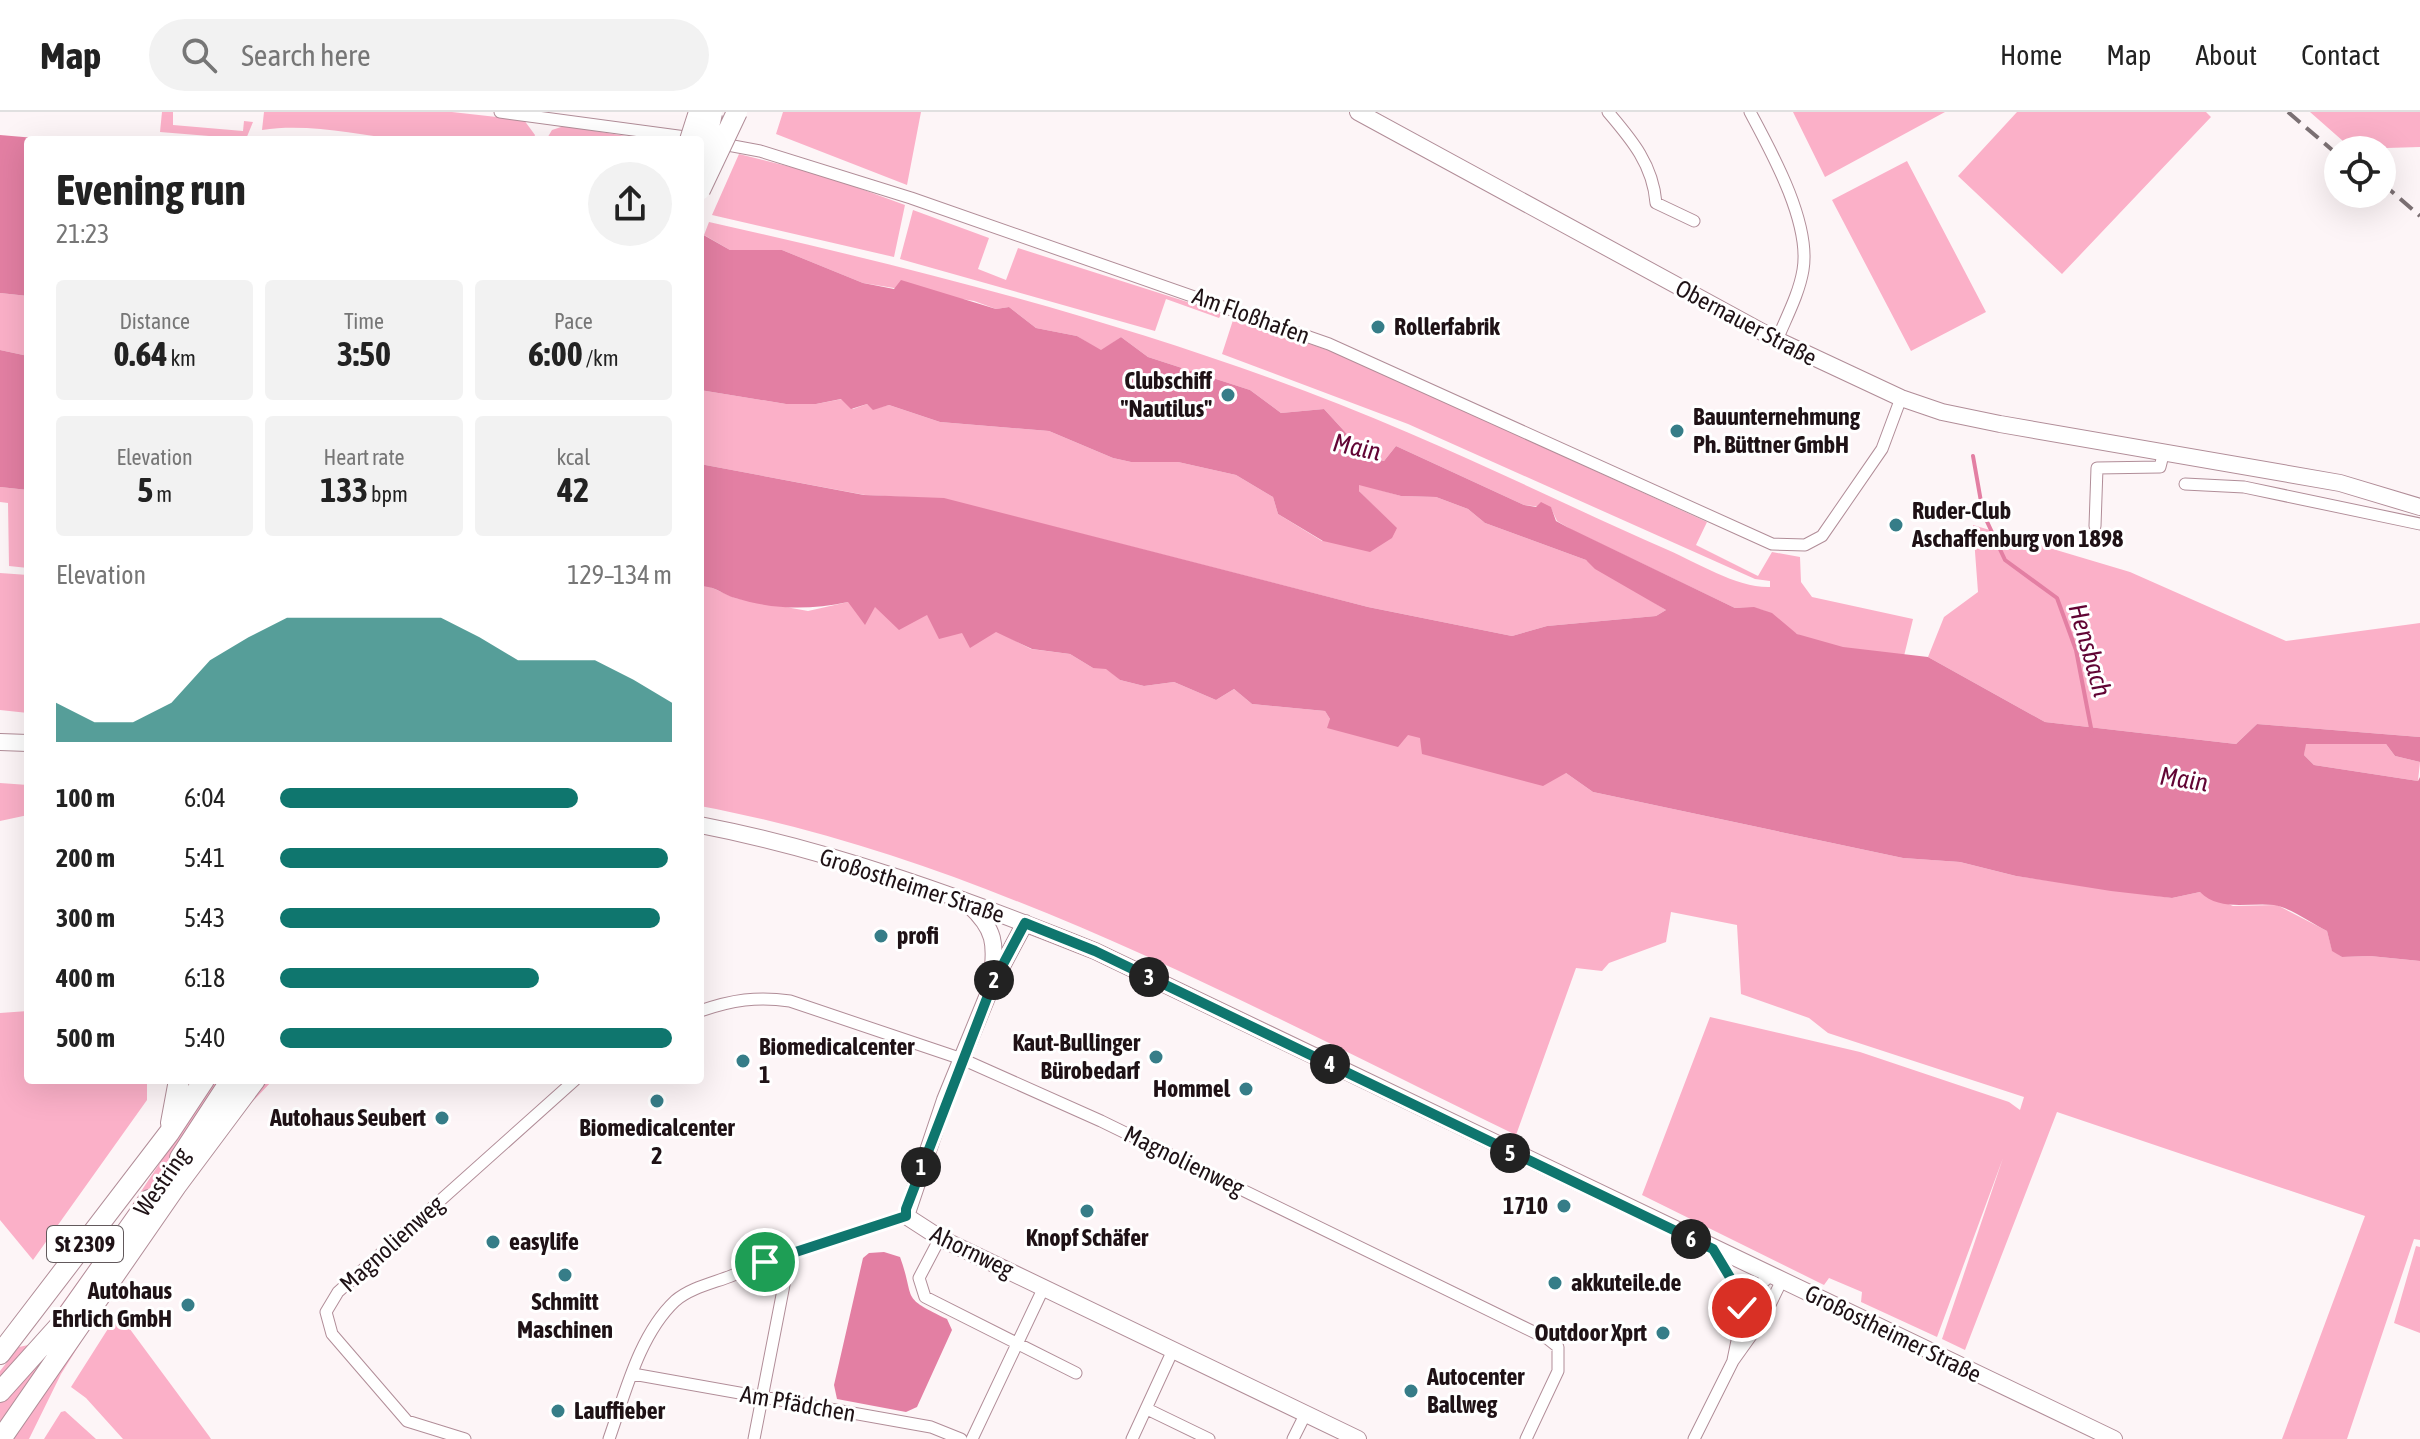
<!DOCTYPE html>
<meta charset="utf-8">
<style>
:root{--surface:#fff;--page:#f2f2f2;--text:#222;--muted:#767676;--line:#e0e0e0;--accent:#0f766e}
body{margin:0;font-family:"Asap Condensed",sans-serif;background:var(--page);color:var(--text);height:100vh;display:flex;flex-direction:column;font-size:30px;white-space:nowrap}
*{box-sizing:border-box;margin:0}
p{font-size:26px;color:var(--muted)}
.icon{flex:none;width:44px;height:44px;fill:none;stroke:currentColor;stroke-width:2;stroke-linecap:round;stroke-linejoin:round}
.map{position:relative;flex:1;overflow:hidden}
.details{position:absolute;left:24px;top:24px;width:680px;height:948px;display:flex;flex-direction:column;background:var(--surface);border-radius:8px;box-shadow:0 8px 32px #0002}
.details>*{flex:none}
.controls{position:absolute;left:2324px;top:24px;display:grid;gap:16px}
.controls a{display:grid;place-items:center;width:72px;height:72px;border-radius:50%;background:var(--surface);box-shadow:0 8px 32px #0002;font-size:40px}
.pin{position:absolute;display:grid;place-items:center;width:68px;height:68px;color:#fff;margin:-34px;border:4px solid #fff;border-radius:50%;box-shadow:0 2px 8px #0007}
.km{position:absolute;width:40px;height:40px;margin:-20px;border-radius:50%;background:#222;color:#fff;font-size:22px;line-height:40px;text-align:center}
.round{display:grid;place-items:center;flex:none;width:84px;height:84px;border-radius:42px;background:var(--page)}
.overview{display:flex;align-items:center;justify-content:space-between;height:136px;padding:0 32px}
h1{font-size:44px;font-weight:700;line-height:60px}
.metrics{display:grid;grid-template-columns:repeat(3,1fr);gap:12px;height:136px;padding:8px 32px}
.metrics div{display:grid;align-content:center;border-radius:8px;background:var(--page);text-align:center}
.metrics b{font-size:34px;font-weight:700}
.metrics small{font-size:22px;font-weight:400}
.metrics p{font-size:22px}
.chart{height:224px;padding:16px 32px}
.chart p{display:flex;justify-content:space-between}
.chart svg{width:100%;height:144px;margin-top:8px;fill:var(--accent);opacity:.7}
ul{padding:0 32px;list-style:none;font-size:26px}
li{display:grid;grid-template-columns:128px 96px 1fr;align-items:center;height:60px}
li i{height:20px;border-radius:10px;background:var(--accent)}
header{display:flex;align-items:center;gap:48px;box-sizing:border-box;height:112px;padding:0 40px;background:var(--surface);border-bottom:2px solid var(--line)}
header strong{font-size:38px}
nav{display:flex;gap:44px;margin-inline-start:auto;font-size:28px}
.search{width:560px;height:72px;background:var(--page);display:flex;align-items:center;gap:20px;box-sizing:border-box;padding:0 28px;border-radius:44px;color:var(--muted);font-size:30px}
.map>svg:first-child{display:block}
</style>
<header>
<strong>Map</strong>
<div class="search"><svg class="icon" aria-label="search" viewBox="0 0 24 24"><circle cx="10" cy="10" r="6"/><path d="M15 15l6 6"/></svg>Search here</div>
<nav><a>Home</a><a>Map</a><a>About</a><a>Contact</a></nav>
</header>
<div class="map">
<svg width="2420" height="1327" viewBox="0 0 2420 1327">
<rect width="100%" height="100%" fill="#fdf5f7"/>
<!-- green -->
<path fill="#fbb0c8" d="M 162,0 L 173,0 L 173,13 L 243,19 L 244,9 L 253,10 L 246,27 L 160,20 Z
M 264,0 L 452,0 L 524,8 L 535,23 L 533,28 C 491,28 446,32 403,28 C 356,23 310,11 262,18 Z
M 783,0 L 921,0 L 907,73 L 776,22 Z
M 1793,0 L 1945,0 L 1825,65 Z
M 2017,0 L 2206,0 L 2211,5 L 2062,162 L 1958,64 Z
M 2310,0 L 2420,0 L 2420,35 L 2352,37 Z
M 564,14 L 651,28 L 546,28 L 552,18 Z
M 739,42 L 823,63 L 905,93 L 894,145 L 712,103 Z
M 1907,49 L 1986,200 L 1911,239 L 1832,88 Z
M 913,98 L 989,126 L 978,157 L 1006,168 L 1018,136 L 1222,201 L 1219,206 L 1166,187 L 1155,219 L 900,147 Z
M 709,110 C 945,163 1186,225 1409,321 C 1496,358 1581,400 1668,438 C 1698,451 1737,476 1770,475 L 1770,469 L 1755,467 L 1408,312 L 1222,242 L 1234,205 L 1347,245 L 1707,410 L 1696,433 L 1758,464 L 1772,440 L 1800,445 L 1801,470 L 1812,485 L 1913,507 L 1904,544 C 1874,541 1823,537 1797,522 C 1768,506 1776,494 1735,496 L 1572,418 L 1557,409 L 1551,396 L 1524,393 L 1396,334 L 1384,349 L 1368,345 L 1324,297 L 1281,301 L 1250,278 L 1148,245 L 1121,225 L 1101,239 L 1077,224 L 1036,216 L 1009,195 L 996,197 L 974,189 L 863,171 L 782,138 L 730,138 L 704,123 Z
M 0,181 L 28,184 L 28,244 L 0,238 Z
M 700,278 L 786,292 L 816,292 L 842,287 L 853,297 L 867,292 L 873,297 L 889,293 L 940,310 L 1049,319 L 1113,346 L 1131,350 L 1178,350 L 1236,363 L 1273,385 L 1278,402 L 1322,429 L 1385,405 L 1359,379 L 1359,372 L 1401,384 L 1436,385 L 1468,397 L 1485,411 L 1586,448 L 1666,498 L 1656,504 L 1547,514 L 1512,524 L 1368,495 L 944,387 L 865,383 L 700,352 Z
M 0,375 L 28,378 L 28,456 L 9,454 L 8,391 L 0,390 Z
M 1973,413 L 2130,460 L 2286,529 L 2420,511 L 2420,625 L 2257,612 L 2236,632 L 2045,610 L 1928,545 L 1944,505 L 1978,480 Z
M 0,461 L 28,463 L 28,601 L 0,598 Z
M 708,474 L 735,486 L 808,499 L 848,490 L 927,503 L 962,521 L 996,519 L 1031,537 L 1070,542 L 1093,556 L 1106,556 L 1120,568 L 1144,574 L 1174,570 L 1216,588 L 1234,577 L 1252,592 L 1325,599 L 1330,607 L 1397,634 L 1408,622 L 1566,661 L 1593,680 L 1903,746 L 1960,750 L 2016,764 L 2172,786 L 2200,780 L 2233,794 L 2277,793 L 2327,819 L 2332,838 L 2342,845 L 2370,844 L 2420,849 L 2420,1128 L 2414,1127 L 2347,1327 L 2282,1327 L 2365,1104 L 2057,1000 L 1965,1238 L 1942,1227 L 2003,1046 L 1937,1225 L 1861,1190 L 1862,1180 L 1829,1166 L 1824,1173 L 1642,1083 L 1710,905 L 1860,940 L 2009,990 L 2020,998 L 2024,985 L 1828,921 L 1809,906 L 1741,882 L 1737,813 L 1671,800 L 1666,830 L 1609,851 L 1602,859 L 1576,856 L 1516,1023 C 1258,898 984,747 700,694 L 700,475 Z
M 2326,630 L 2386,632 L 2395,644 L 2420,650 L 2418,669 L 2314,653 L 2304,643 L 2305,632 Z
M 0,671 L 28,673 L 28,703 L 0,709 Z
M 28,899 L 28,968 L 147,968 L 147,988 L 33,1148 L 0,1108 L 0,901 Z
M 215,968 L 223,968 L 121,1119 L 0,1275 L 0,1259 L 19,1235 L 33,1232 L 118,1114 Z
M 265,968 L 273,968 L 231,1012 L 93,1211 L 61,1262 L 29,1327 L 12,1327 L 243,991 Z
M 2416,1134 L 2420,1135 L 2420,1221 L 2394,1211 Z
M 118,1201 L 209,1324 L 211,1327 L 123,1327 L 86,1286 L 71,1275 Z
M 34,1250 L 40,1256 L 0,1317 L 0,1289 Z
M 65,1299 L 96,1327 L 44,1327 L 61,1300 Z"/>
<!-- water -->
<path fill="#e37fa3" d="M 0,23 L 58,28 L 28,28 L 28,184 L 0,181 Z
M 700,121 L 730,138 L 782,138 L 863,171 L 894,177 L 901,168 L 996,197 L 1009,195 L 1036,216 L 1077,224 L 1101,238 L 1121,225 L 1148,245 L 1250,278 L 1281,301 L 1324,297 L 1368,345 L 1384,349 L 1396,334 L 1524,393 L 1536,395 L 1541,390 L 1551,395 L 1556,409 L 1567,415 L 1735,496 L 1754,495 L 1772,501 L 1797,522 L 1843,535 L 1928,545 L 2045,610 L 2236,632 L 2257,612 L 2420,625 L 2420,650 L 2395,644 L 2386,632 L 2306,632 L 2304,643 L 2314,653 L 2418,669 L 2420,665 L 2420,849 L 2370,844 L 2342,845 L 2332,839 L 2327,819 C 2311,811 2291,796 2274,793 C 2249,790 2220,800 2200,780 L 2172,786 L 2111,779 L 2016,764 L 1960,750 L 1903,746 L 1593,680 L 1566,661 L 1543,674 L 1422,642 L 1420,626 L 1408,623 L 1398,635 L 1327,616 L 1330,607 L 1325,599 L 1252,592 L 1234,577 L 1216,588 L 1174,570 L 1144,574 L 1120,568 L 1106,557 L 1093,556 L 1070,542 L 1032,537 L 996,520 L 970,536 L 962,521 L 939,527 L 927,503 L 899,518 L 875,495 L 865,513 L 848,490 C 809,498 775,498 735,486 C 723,483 713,472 700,475 L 700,352 L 864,383 L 944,386 L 1368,495 L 1512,524 L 1547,514 L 1656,504 L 1666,498 L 1595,457 L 1586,448 L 1485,411 L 1468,397 L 1436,385 L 1401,384 L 1359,373 L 1359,379 L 1397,416 L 1392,426 L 1370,440 L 1323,429 L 1278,402 L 1273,385 L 1236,363 L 1178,350 L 1131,350 L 1113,346 L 1049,319 L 940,310 L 889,293 L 873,298 L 867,292 L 851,297 L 841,287 L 816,292 L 786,292 L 700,278 Z
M 0,238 L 28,244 L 28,378 L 0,375 Z
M 884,1140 L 900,1145 C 916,1189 899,1184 947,1207 L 952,1218 L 917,1295 L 906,1300 L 837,1287 L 834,1273 L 863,1146 L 869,1141 Z"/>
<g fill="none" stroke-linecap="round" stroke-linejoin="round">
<!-- stream -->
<path stroke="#e37fa3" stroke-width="4" d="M 1973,344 L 1983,401 L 2005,448 L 2057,486 L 2076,538 L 2092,621"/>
<defs>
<path id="street" d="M 500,0 L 693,26
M 1608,0 C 1632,28 1653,53 1656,91 L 1694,109
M 1750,0 C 1772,41 1811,111 1803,158 C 1799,182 1786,206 1777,228
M 717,31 L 760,39 L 911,86 L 1329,232 L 1772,432 L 1805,433 L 1822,424 L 1882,337 L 1901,286
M 2185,372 L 2244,375 L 2420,412
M 2095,414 L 2097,356 L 2160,355 L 2164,339
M 700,899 C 732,888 757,884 790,889 L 962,947 L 1101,1009 L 1548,1227 L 1558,1235 L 1558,1259 L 1526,1327
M 940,1126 L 919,1166 L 925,1185 L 1076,1261
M 1713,1137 L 1734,1172 L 1741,1195
M 1733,1248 L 1746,1185 L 1771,1163
M 633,1262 L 931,1315 L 961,1327
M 1147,1297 L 1209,1327
M 465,1327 L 407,1309 L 332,1222 L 326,1200 L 338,1180 L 575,968
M 609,1327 C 625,1282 639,1223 675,1189 C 690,1176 713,1171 731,1164 C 788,1141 847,1123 906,1104
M 754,1327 L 790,1142
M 972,1327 L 1044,1175
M 1132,1327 L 1173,1238
M 1293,1327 L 1306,1301
M 1694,1327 L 1733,1249 L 1763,1207 L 1782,1168"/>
<path id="secondary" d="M 1358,0 L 1777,228 L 1901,286 L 1942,300 L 2000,312 L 2340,371 L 2420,395
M 0,630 L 28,631
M 700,713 C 835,739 968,788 1095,839 L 2114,1327
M 969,793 C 997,819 995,832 992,868
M 1025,811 L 992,873 L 945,988 L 906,1104 L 940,1126 L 1358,1327"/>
<path id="highway" d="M 171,1011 L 179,968
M 180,1046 L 231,968
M 0,1242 L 169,1021 L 204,968
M 0,1280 L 62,1211 L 149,1088
M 1,1327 L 176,1074 L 255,968"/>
</defs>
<!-- street casing -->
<use href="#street" stroke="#b18d98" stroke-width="13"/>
<!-- secondary casing -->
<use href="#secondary" stroke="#b18d98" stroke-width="18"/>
<!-- highway casing -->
<use href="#highway" stroke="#b18d98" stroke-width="22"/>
<!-- street -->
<use href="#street" stroke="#fff" stroke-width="11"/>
<!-- secondary -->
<use href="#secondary" stroke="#fff" stroke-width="16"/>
<!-- highway -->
<use href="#highway" stroke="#fff" stroke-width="20"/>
<!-- rail -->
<path stroke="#7b7073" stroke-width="4" stroke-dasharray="16 8" stroke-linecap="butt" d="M 2288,0 L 2338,43
M 2382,71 L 2420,104"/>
<defs>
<path id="highway-bridge" d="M 690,28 L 699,0
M 700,55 L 712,1
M 700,78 L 737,0"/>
</defs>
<!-- highway-bridge casing -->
<use href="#highway-bridge" stroke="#b18d98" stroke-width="22" stroke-linecap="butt"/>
<!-- highway-bridge -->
<use href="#highway-bridge" stroke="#fff" stroke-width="20"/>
</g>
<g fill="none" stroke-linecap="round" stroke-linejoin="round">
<defs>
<path id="route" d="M 765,1150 L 906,1104 L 906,1097 L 992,873 L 1025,811 L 1095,839 L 1713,1137 L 1734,1172 L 1742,1196"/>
</defs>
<!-- route casing -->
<use href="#route" stroke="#fff" stroke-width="16"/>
<!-- route -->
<use href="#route" stroke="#0f766e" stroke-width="10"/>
</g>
<!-- markers -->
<g fill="#367d88" stroke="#fff" stroke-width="3">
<circle cx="1378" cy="215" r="8"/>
<circle cx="1228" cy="283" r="8"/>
<circle cx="1677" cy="319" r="8"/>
<circle cx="1896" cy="413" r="8"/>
<circle cx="881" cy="824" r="8"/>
<circle cx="1156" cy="945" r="8"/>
<circle cx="743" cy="949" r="8"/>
<circle cx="1246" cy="977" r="8"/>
<circle cx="657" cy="989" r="8"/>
<circle cx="442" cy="1006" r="8"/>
<circle cx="1564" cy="1094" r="8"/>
<circle cx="1087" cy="1099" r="8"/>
<circle cx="493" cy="1130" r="8"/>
<circle cx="565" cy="1163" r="8"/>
<circle cx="1555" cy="1171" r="8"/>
<circle cx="188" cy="1193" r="8"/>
<circle cx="1663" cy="1221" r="8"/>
<circle cx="1411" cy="1279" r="8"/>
<circle cx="558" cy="1299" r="8"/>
</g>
<g text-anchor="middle" stroke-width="6" stroke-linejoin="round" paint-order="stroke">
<!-- shield labels -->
<rect fill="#fff" stroke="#62595c" stroke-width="2" x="47" y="1114" width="76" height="36" rx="6"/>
<g font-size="22" font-weight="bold" fill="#1f1216">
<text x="85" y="1140">St 2309</text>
</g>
<!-- street labels -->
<g font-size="24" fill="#1f1216" stroke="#fff">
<text transform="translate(1251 204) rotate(20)" y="8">Am Floßhafen</text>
<text transform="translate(1746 211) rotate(28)" y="8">Obernauer Straße</text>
<text transform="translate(912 774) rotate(18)" y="8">Großostheimer Straße</text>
<text transform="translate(1184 1049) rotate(26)" y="8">Magnolienweg</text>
<text transform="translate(162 1070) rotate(-55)" y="8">Westring</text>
<text transform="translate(392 1132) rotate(-42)" y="8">Magnolienweg</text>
<text transform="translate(972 1140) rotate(26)" y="8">Ahornweg</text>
<text transform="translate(1893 1222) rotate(26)" y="8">Großostheimer Straße</text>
<text transform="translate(798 1292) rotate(10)" y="8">Am Pfädchen</text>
</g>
<!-- poi labels -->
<g font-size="24" font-weight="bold" fill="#1f1216" stroke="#fff" text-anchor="start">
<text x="1394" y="223">Rollerfabrik</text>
<text x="1212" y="277" text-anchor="end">Clubschiff<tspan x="1212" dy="28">"Nautilus"</tspan></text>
<text x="1693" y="313">Bauunternehmung<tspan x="1693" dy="28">Ph. Büttner GmbH</tspan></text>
<text x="1912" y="407">Ruder-Club<tspan x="1912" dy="28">Aschaffenburg von 1898</tspan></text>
<text x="897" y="832">profi</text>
<text x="1140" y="939" text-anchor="end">Kaut-Bullinger<tspan x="1140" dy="28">Bürobedarf</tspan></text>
<text x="759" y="943">Biomedicalcenter<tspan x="759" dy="28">1</tspan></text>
<text x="1230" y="985" text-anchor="end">Hommel</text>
<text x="426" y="1014" text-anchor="end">Autohaus Seubert</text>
<text x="657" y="1024" text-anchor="middle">Biomedicalcenter<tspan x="657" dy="28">2</tspan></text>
<text x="1548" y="1102" text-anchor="end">1710</text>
<text x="1087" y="1134" text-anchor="middle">Knopf Schäfer</text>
<text x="509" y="1138">easylife</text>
<text x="1571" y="1179">akkuteile.de</text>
<text x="172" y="1187" text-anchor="end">Autohaus<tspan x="172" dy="28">Ehrlich GmbH</tspan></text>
<text x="565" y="1198" text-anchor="middle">Schmitt<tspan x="565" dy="28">Maschinen</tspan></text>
<text x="1647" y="1229" text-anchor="end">Outdoor Xprt</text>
<text x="1427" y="1273">Autocenter<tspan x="1427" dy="28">Ballweg</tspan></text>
<text x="574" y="1307">Lauffieber</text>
</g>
<!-- water labels -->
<g font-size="26" font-style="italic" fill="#610434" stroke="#fff">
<text transform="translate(1357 335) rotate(12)" y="9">Main</text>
<text transform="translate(2090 538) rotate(74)" y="9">Hensbach</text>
<text transform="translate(2184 667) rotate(9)" y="9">Main</text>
</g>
</g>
</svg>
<div class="controls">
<a><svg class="icon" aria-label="locate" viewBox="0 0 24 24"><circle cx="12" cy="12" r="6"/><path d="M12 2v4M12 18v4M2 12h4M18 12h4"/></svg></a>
</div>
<div class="pin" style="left:765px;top:1150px;background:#1e9e55"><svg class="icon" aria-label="arrive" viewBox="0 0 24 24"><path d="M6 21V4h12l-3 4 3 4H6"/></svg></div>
<div class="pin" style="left:1742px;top:1196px;background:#d93025"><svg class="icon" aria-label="check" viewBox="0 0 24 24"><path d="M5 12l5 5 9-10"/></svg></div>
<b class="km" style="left:921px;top:1055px">1</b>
<b class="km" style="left:994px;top:868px">2</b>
<b class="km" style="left:1149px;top:865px">3</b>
<b class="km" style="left:1330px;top:952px">4</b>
<b class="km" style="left:1510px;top:1041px">5</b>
<b class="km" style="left:1691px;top:1127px">6</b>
<section class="details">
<div class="overview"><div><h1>Evening run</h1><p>21:23</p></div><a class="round"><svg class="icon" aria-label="share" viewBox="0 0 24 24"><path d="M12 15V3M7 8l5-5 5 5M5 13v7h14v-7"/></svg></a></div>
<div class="metrics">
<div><p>Distance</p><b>0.64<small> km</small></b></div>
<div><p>Time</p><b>3:50</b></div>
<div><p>Pace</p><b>6:00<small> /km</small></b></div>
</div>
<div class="metrics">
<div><p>Elevation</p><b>5<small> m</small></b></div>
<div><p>Heart rate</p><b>133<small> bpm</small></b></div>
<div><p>kcal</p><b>42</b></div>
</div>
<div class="chart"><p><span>Elevation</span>129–134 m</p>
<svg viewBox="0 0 160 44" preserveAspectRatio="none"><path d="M0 44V32L10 38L20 38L30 32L40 19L50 12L60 6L70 6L80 6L90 6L100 6L110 12L120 19L130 19L140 19L150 25L160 32V44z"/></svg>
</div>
<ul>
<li><b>100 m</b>6:04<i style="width:76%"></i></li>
<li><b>200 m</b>5:41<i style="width:99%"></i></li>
<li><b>300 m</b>5:43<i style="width:97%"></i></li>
<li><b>400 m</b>6:18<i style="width:66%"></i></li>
<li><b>500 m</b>5:40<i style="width:100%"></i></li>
</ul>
</section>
</div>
